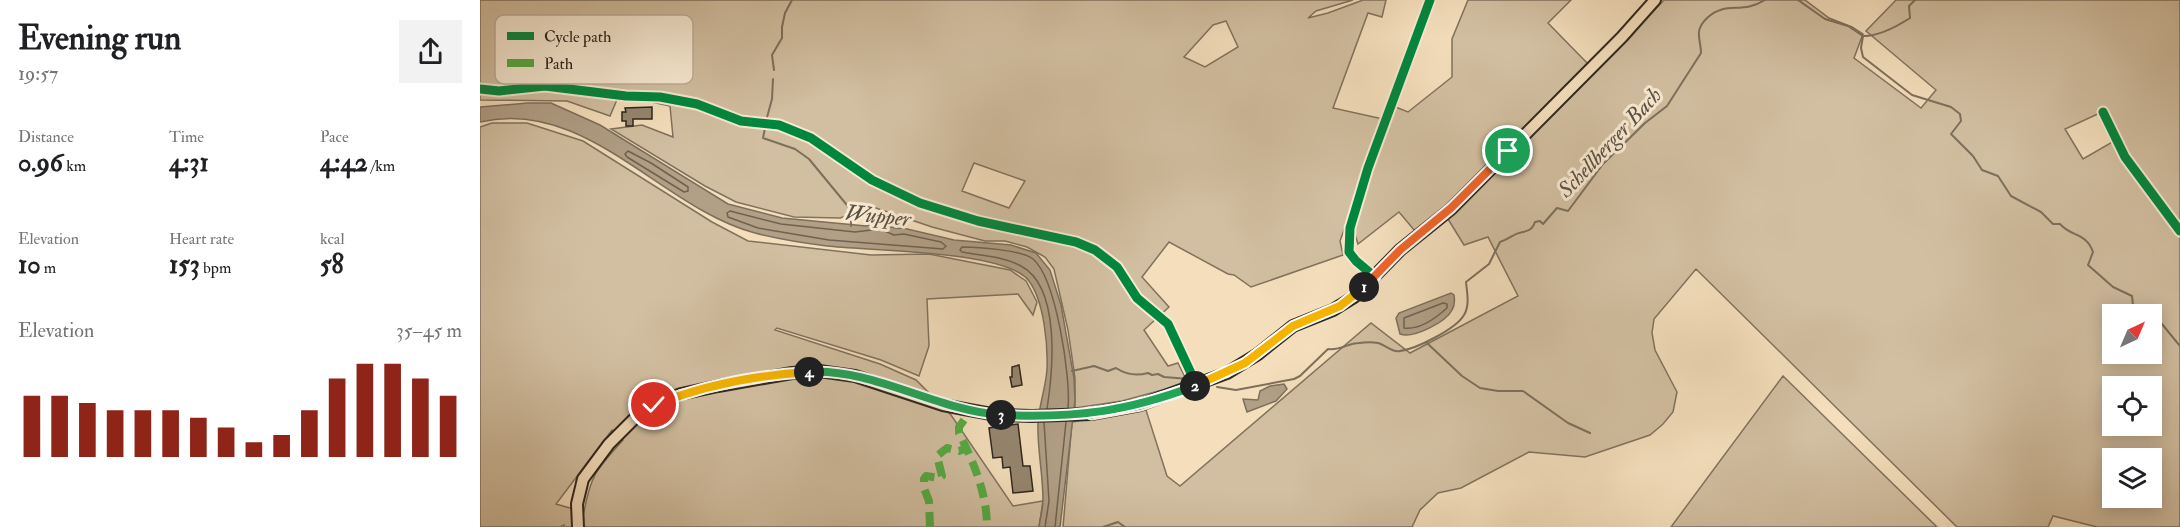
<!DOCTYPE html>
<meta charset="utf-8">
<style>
:root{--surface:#fff;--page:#f2f2f2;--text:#202124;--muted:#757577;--accent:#8f2418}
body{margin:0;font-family:"IM FELL Double Pica",serif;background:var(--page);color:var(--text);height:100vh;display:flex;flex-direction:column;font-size:22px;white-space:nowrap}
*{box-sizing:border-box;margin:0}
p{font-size:20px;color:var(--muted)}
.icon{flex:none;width:33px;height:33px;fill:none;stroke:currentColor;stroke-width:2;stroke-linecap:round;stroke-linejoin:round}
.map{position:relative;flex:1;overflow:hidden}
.details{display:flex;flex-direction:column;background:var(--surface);width:480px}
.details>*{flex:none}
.needle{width:39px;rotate:44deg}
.fabs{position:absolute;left:1622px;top:304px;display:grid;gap:12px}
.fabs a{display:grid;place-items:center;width:60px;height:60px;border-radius:0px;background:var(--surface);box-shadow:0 3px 15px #0003;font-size:30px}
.pin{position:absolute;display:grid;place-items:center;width:51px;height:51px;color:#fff;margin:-26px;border:3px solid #fff;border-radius:50%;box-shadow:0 2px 6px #0007}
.km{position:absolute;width:30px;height:30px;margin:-15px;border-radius:50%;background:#222;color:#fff;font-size:16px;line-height:30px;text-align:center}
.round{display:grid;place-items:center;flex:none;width:63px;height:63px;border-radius:0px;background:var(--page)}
.overview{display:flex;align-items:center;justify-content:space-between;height:102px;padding:0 18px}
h1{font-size:33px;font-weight:700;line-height:45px}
.stats{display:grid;grid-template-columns:repeat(3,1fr);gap:9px;height:102px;padding:6px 18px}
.stats div{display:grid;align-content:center}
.stats b{font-size:26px;font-weight:700}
.stats small{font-size:16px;font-weight:400}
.stats p{font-size:16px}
.chart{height:168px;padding:12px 18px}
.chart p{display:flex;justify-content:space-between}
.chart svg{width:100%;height:108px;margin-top:6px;stroke:var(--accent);stroke-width:6}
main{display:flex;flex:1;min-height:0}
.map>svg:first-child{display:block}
</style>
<main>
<section class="details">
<div class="overview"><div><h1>Evening run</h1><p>19:57</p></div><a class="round"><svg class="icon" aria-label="share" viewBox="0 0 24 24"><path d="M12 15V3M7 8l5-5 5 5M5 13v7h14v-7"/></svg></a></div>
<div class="stats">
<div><p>Distance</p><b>0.96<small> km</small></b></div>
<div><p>Time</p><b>4:31</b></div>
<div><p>Pace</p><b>4:42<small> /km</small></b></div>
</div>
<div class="stats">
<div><p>Elevation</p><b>10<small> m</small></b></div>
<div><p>Heart rate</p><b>153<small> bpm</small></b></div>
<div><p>kcal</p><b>58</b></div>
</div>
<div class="chart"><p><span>Elevation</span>35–45 m</p>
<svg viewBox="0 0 160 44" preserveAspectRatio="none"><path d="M5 44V19M15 44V19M25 44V22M35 44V25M45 44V25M55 44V25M65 44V28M75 44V32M85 44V38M95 44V35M105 44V25M115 44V12M125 44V6M135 44V6M145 44V12M155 44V19"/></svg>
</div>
</section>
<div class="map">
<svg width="1700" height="527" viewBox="0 0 1700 527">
<rect width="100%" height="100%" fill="#f4debc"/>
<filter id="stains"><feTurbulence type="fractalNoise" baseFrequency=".00333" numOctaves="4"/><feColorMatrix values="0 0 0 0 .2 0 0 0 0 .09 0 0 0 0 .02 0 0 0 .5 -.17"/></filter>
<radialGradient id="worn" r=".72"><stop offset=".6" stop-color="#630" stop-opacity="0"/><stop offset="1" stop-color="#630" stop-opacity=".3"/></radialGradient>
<!-- green -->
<path fill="#d2bfa1" stroke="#80725e" stroke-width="1.5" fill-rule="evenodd" d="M 0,0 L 873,0 L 836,11 L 828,18 L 848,13 L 883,0 L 906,0 L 902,17 L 888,13 L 853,108 L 903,119 L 860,241 L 863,255 L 771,287 L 754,275 L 748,274 L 689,242 L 662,277 L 689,307 L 664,330 L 688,366 L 698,363 L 708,383 L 642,401 L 595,408 L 595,378 L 588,330 L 574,269 L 565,257 L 547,247 L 525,241 L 505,241 L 452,227 L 393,207 L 360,218 L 314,217 L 256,202 L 225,186 L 131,129 L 162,125 L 193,137 L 190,106 L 139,95 L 130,116 L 87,101 L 0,100 ZM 746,21 L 758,47 L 725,67 L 704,57 L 733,25 ZM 494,163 L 545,181 L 529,208 L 482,191 Z
M 988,0 L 1091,0 L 1068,23 L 1109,65 L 962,210 L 935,231 L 919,212 L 878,244 L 874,231 L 913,106 L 928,112 L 972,77 L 972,39 Z
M 1184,0 L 1325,0 L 1349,18 L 1372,27 L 1383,34 L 1374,58 L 1441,108 L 1456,90 L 1386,31 L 1416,0 L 1700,0 L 1700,527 L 1617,527 L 1573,516 L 1568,527 L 1477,527 L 1216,269 L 1174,319 L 1172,333 L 1175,350 L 1197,392 L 1193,412 L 1183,424 L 1170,435 L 1105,457 L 1049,452 L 981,488 L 958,493 L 940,510 L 932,527 L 583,527 L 592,422 L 666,410 L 687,476 L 700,486 L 891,323 L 930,353 L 1038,296 L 1008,237 L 984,245 L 968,219 ZM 1622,112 L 1636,140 L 1603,159 L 1585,129 ZM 1632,315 L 1671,315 L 1671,354 L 1632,354 ZM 1632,387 L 1671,387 L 1671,426 L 1632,426 ZM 1632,459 L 1671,459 L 1671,498 L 1632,498 Z
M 12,123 L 47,123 L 103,141 L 232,222 L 268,241 L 391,255 L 449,254 L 530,270 L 546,281 L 557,302 L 553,315 L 538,294 L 447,299 L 449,346 L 439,376 L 401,360 L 297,328 L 295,330 L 400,364 L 436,380 L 471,415 L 533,506 L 563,501 L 559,527 L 84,527 L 84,525 L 80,527 L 0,527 L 0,127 ZM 132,430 L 143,440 C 118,468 111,473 104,512 L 76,504 Z
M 1303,376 L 1457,527 L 1191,527 Z"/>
<!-- water -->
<path fill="#b19f86" stroke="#7d6f5c" stroke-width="1.5" d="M 48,103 L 71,103 L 120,125 L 248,204 L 302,218 L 386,226 C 399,219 410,230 423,228 L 474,240 L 531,245 L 556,253 L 570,270 L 581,305 L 594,378 L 595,400 L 580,527 L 559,527 C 560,518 563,509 563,500 C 563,474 557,448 558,423 C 559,405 566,387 567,369 C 568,345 564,301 549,281 C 526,250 388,251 347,246 C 323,243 298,239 275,233 C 181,208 106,97 0,122 L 0,107 Z
M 971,293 L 974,295 C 975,301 975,305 972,310 C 966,322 933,339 920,334 L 916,318 L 919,313 Z
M 804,384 L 807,389 L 796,401 L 767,412 L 763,399 L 778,400 L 780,391 L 790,386 Z"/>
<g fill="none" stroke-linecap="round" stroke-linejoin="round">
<!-- shore -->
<path stroke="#706251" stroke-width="1.5" d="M 148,151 L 171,163 L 208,187 L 208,191 L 204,192 L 147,157 L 145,154 Z
M 250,211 L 301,224 L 375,232 L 400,229 L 414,235 L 424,234 L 461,242 L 466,246 L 463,249 L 349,240 L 278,228 L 248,217 L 247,213 Z
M 963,303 L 967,304 L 967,308 C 956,318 939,330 924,328 L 924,318 Z
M 567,409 C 573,371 581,287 541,266 C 523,256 502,256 482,252 L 480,250 L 482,247 C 497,247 542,250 553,259 C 576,278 591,378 588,408
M 564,422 L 569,501 L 565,527
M 575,527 L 586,422"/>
<!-- stream -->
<path stroke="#7d6f5c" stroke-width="2" d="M 1318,0 L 1345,19 L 1368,26 L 1383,36 L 1381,48 L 1383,57 L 1432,95 L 1471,107 L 1480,114 L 1481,121 L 1471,134 L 1493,156 L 1502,170 L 1518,176 L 1531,196 L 1561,212 L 1573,224 L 1580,224 C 1591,237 1606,232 1613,252 L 1608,265 L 1633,287 L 1652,296 L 1654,315
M 1384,36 C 1400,36 1416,27 1430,18 L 1429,6 L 1435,0
M 294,70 L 292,55 L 302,38 L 302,27 L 305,13 L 312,0
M 286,121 L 292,99 L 293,79
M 285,128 L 283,138 L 315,149 L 329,159 L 371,210 L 371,226
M 1671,327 L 1676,328 L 1682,324 L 1700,346
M 947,343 L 982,376 L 1000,388 L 1018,391 L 1043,391 L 1088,423 L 1110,433
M 592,371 L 614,366 L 628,371 L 636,368 C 645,374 657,376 668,373 L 672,375 L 678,374 L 684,377 L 709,379
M 737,387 L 756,390 L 814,379 L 820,376 L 848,349 C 860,351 868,343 879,343 C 885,342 893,342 898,343 C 906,345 912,353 920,351 C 936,349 976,329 984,315 C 990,305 987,293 986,282 L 1009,264 L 1020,242 C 1026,240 1029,238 1034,235 C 1043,230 1051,234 1055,222 L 1060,221 L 1063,224 L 1077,208 L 1088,211 L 1123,164 L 1165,123 L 1187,106 L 1221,53 C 1221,46 1219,41 1219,35 C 1218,29 1223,22 1227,18 C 1247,0 1261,15 1285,0
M 623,527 L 638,522 L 645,527"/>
</g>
<!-- building -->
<path fill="#95866f" stroke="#2e261c" stroke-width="1.5" d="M 172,107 L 172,119 L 153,119 L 153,126 L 146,126 L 146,121 L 142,121 L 142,112 L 146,112 L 145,108 Z
M 539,365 L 542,385 L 532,387 L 530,377 L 532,377 L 532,367 Z
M 538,424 L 543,466 L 550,466 L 553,491 L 533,493 L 530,467 L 523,468 L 522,457 L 513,458 L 509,428 Z"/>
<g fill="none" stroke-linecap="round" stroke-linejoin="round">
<defs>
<path id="minor" d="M 1623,112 L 1645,157 L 1700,231
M 895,277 L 876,261 L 869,252 L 870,228 L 888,168 L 950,0"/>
<path id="major" d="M 98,527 L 97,504 L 103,479 L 129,444 L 156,417 L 174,405 L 201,394 L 238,386 L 312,373 L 339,371 L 375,376 L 463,405 L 484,409 L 517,415 L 552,416 L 611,414 L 660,405 L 747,373 L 778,354 L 813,326 L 853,310 L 874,297 L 920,250 L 971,209 L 1142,37 L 1175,0"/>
</defs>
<!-- minor casing -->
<use href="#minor" stroke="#605444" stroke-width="11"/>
<!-- major casing -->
<use href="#major" stroke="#2e261c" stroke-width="14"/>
<!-- minor -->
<use href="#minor" stroke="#f8ead3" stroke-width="8"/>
<!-- major -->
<use href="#major" stroke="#f4debc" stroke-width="10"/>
<!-- quiet -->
<path stroke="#54aa43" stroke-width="8" stroke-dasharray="15 8" stroke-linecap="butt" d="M 484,420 L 479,427 L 479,433 C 494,463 507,494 507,527
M 450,527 L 449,501 L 444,488 L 444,479 L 446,476 L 459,478 L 462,476 L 457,456 L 467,448 L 479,451 L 485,449"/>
<defs>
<path id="cycleway" d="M 0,89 L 19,91 L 65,86 L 146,96 L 180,97 L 217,104 L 261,121 L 299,125 L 331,138 L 392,180 L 440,203 L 498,221 L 596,242 L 615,250 L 637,267 L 657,298 L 688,324 L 717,386 L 660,405 L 611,414
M 1623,112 L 1645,157 L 1700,231
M 895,277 L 876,261 L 869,252 L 870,228 L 888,168 L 950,0"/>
</defs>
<!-- cycleway casing -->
<use href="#cycleway" stroke="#f8ead3" stroke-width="13"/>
<!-- cycleway -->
<use href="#cycleway" stroke="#00873e" stroke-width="9"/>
</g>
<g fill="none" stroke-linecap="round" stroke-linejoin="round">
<defs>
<path id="split-1" d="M 884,287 L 920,250 L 971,208 L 1028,151"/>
<path id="split-2" d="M 715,386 L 765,363 L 813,326 L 860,306 L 884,287"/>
<path id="split-3" d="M 521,415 C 596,418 645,412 715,386"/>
<path id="split-4" d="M 329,372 C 393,368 455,410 521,415"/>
<path id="split-5" d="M 174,405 C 222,386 277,375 329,372"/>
</defs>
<!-- split-1 casing -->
<use href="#split-1" stroke="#fff" stroke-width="12"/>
<!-- split-2 casing -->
<use href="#split-2" stroke="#fff" stroke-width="12"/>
<!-- split-3 casing -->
<use href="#split-3" stroke="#fff" stroke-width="12"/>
<!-- split-4 casing -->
<use href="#split-4" stroke="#fff" stroke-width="12"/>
<!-- split-5 casing -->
<use href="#split-5" stroke="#fff" stroke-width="12"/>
<!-- split-1 -->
<use href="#split-1" stroke="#f0652b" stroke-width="8"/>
<!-- split-2 -->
<use href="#split-2" stroke="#f5b400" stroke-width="8"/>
<!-- split-3 -->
<use href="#split-3" stroke="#22a559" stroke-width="8"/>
<!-- split-4 -->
<use href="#split-4" stroke="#22a559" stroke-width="8"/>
<!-- split-5 -->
<use href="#split-5" stroke="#f5b400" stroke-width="8"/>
</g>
<g text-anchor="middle" stroke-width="6" stroke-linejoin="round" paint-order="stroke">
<!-- water labels -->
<g font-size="22" font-style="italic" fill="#5c5041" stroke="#f8ead3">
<text transform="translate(1129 142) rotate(-47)" y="8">Schellberger Bach</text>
<text transform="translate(398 215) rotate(6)" y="8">Wupper</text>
</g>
</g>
<!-- legend -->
<rect x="15" y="15" width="198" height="69" rx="9" fill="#f8ead3" stroke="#bbaf9c" stroke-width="1.5"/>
<rect x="27" y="32" width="27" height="8" fill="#00873e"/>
<rect x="27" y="59" width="27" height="8" fill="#54aa43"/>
<g font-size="16" fill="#2e261c">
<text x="64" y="42">Cycle path</text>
<text x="64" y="69">Path</text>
</g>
<rect width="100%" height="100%" filter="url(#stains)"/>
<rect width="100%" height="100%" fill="url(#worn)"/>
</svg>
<div class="fabs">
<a><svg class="needle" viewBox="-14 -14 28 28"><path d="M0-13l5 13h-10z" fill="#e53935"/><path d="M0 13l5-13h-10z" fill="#757577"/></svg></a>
<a><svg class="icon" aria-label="locate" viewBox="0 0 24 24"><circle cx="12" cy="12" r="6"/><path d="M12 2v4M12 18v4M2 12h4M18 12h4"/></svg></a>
<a><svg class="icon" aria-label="layers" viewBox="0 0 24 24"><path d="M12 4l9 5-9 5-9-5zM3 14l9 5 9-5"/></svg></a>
</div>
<div class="pin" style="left:1028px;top:151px;background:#1e9e55"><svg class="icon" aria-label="arrive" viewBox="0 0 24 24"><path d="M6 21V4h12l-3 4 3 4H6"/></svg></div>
<div class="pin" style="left:174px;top:405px;background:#d93025"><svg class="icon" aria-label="check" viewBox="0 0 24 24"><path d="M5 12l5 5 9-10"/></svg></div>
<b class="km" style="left:884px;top:287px">1</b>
<b class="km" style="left:715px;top:386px">2</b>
<b class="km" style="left:521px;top:415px">3</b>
<b class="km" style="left:329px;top:372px">4</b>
</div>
</main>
